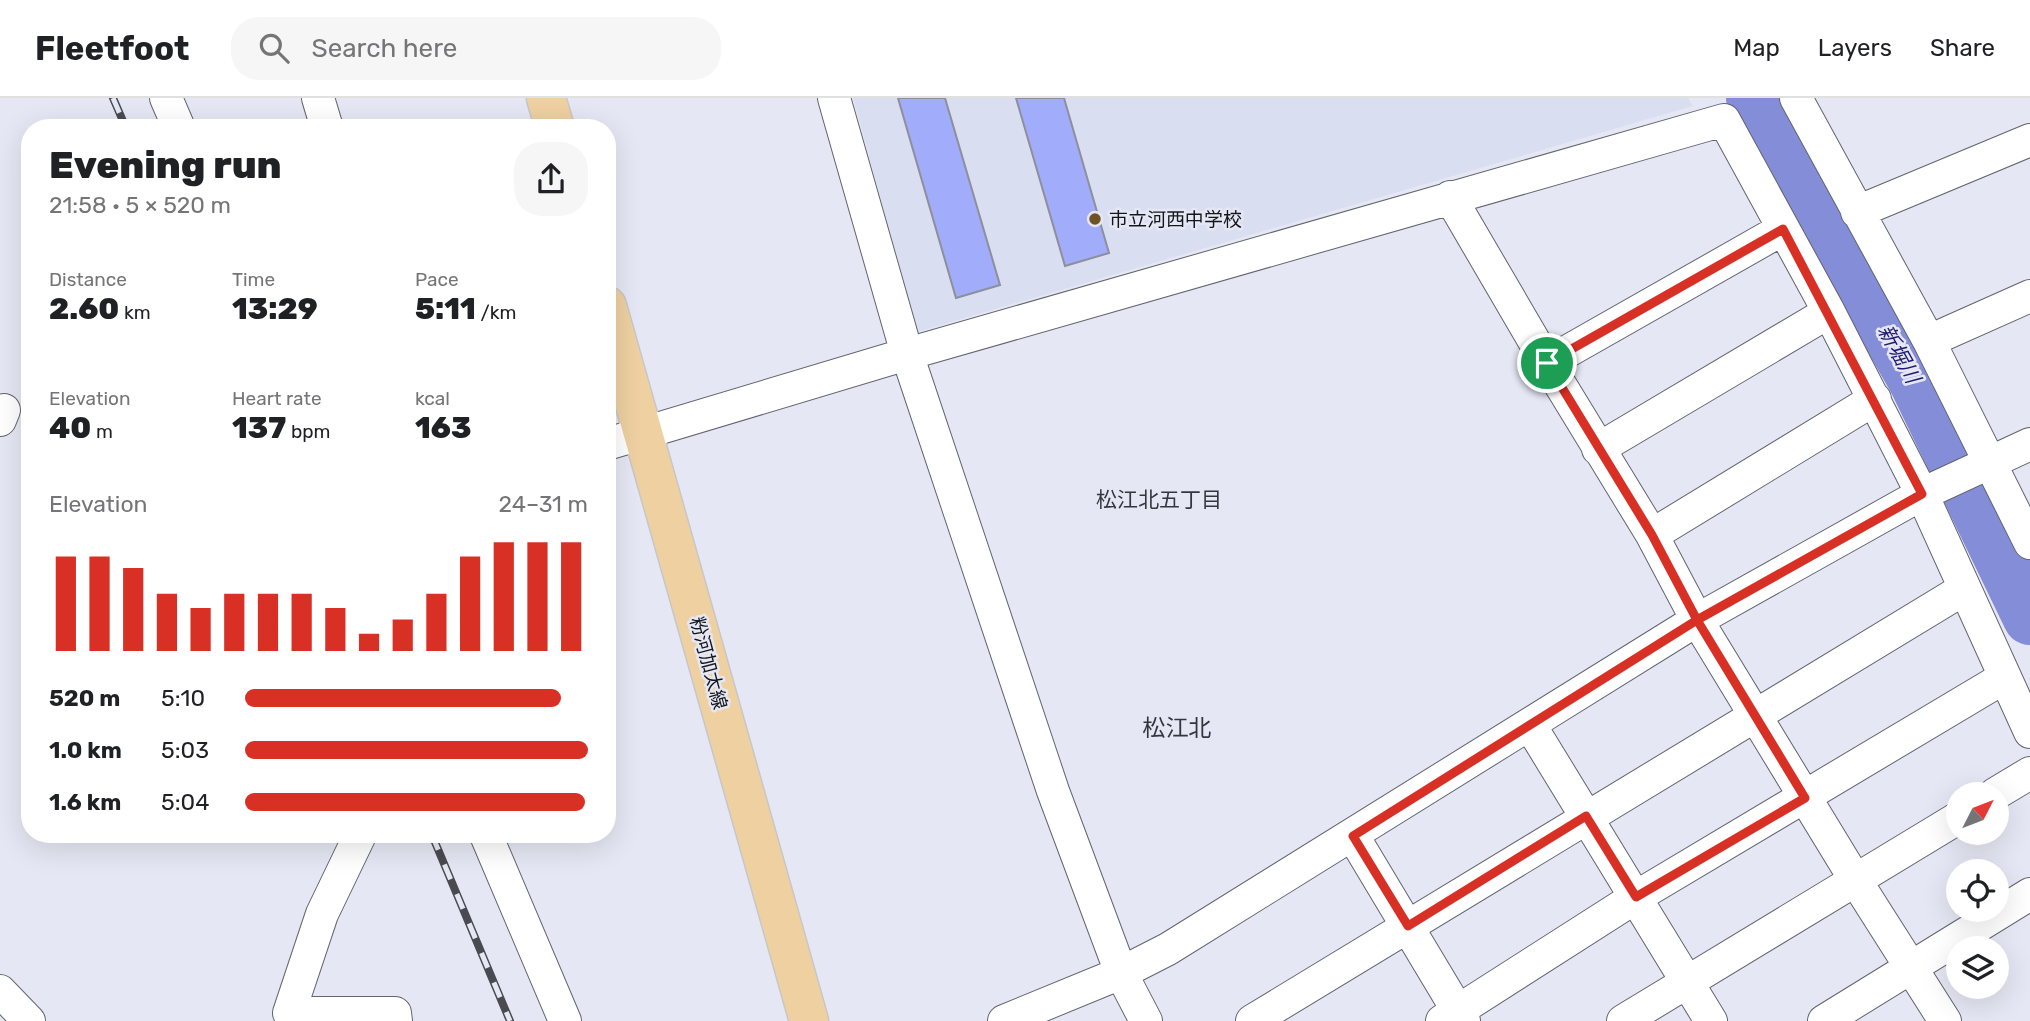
<!DOCTYPE html>
<meta charset="utf-8">
<style>
:root{--surface:#fff;--page:#f6f6f6;--text:#202124;--muted:#757577;--line:#e0e0e0;--accent:#d93025}
body{margin:0;font-family:Rubik,"Noto Sans JP",sans-serif;background:var(--page);color:var(--text);height:100vh;display:flex;flex-direction:column;font-size:26px;white-space:nowrap}
*{box-sizing:border-box;margin:0}
p{font-size:23px;color:var(--muted)}
.icon{flex:none;width:38px;height:38px;fill:none;stroke:currentColor;stroke-width:2;stroke-linecap:round;stroke-linejoin:round}
.map{position:relative;flex:1;overflow:hidden}
.panel{position:absolute;left:21px;top:21px;width:595px;height:724px;display:flex;flex-direction:column;background:var(--surface);border-radius:28px;box-shadow:0 7px 28px #0002}
.panel>*{flex:none}
.needle{width:46px;rotate:48deg}
.controls{position:absolute;left:1946px;top:684px;display:grid;gap:14px}
.controls a{display:grid;place-items:center;width:63px;height:63px;border-radius:50%;background:var(--surface);box-shadow:0 7px 28px #0002;font-size:35px}
.pin{position:absolute;display:grid;place-items:center;width:60px;height:60px;color:#fff;margin:-30px;border:4px solid #fff;border-radius:50%;box-shadow:0 2px 7px #0007}
.round{display:grid;place-items:center;flex:none;width:74px;height:74px;border-radius:28px;background:var(--page)}
.head{display:flex;align-items:center;justify-content:space-between;height:119px;padding:0 28px}
h1{font-size:38px;font-weight:800;line-height:52px}
.metrics{display:grid;grid-template-columns:repeat(3,1fr);gap:10px;height:119px;padding:7px 28px}
.metrics div{display:grid;align-content:center}
.metrics b{font-size:30px;font-weight:800}
.metrics small{font-size:19px;font-weight:400}
.metrics p{font-size:19px}
.chart{height:196px;padding:14px 28px}
.chart p{display:flex;justify-content:space-between}
.chart svg{width:100%;height:126px;margin-top:7px;stroke:var(--accent);stroke-width:6}
ul{padding:0 28px;list-style:none;font-size:23px}
li{display:grid;grid-template-columns:112px 84px 1fr;align-items:center;height:52px}
li i{height:18px;border-radius:9px;background:var(--accent)}
header{display:flex;align-items:center;gap:42px;box-sizing:border-box;height:98px;padding:0 35px;background:var(--surface);border-bottom:2px solid var(--line)}
header strong{font-size:33px}
nav{display:flex;gap:38px;margin-inline-start:auto;font-size:24px}
.search{width:490px;height:63px;background:var(--page);display:flex;align-items:center;gap:18px;box-sizing:border-box;padding:0 24px;border-radius:28px;color:var(--muted);font-size:26px}
.map>svg:first-child{display:block}
</style>
<header>
<strong>Fleetfoot</strong>
<div class="search"><svg class="icon" aria-label="search" viewBox="0 0 24 24"><circle cx="10" cy="10" r="6"/><path d="M15 15l6 6"/></svg>Search here</div>
<nav><a>Map</a><a>Layers</a><a>Share</a></nav>
</header>
<div class="map">
<svg width="2030" height="923" viewBox="0 0 2030 923">
<rect width="100%" height="100%" fill="#e5e8f4"/>
<!-- built -->
<path fill="#dadef1" d="M 853,0 L 1688,0 L 1693,8 L 917,234 Z"/>
<g fill="none" stroke-linecap="round" stroke-linejoin="round">
<!-- river -->
<path stroke="#838dd8" stroke-width="54" d="M 1753,0 L 1915,282 L 2030,520"/>
</g>
<!-- building -->
<path fill="#a1acfa" stroke="#8d8f9a" stroke-width="2" d="M 898,0 L 945,0 L 1000,187 L 956,200 Z
M 1016,0 L 1064,0 L 1109,155 L 1065,168 Z"/>
<g fill="none" stroke-linecap="round" stroke-linejoin="round">
<defs>
<path id="minor" d="M 166,0 L 179,30
M 318,0 L 327,30
M 834,0 L 907,256 L 1053,693 L 1121,875 L 1146,923
M 1796,0 L 1929,243 L 2030,445
M 1450,99 L 1547,265 L 1652,437 L 1697,522 L 1856,783 L 1945,923
M 1857,114 L 2030,42
M 1929,243 L 2030,198
M 1547,265 L 1783,131
M 0,322 L 4,312
M 607,346 L 907,256 L 1724,22 L 1829,214 L 1922,396 L 2030,634
M 1598,351 L 1829,214
M 1652,437 L 1875,301
M 1530,627 L 1711,923
M 1995,696 L 2030,675
M 360,737 L 322,816 L 289,915 L 395,915 L 396,923
M 486,737 L 565,923
M 1353,738 L 1464,923
M 0,893 L 29,923
M 1004,923 L 1121,875 L 1168,851 L 1697,522 L 1922,396 L 2030,346
M 1252,923 L 1964,491
M 1442,923 L 1636,799 L 2005,579
M 1623,923 L 1958,720
M 1824,923 L 2030,796"/>
<path id="major" d="M 546,0 L 555,30
M 607,208 L 809,923"/>
</defs>
<!-- minor casing -->
<use href="#minor" stroke="#62646e" stroke-width="34"/>
<!-- major casing -->
<use href="#major" stroke="#c7c7c8" stroke-width="41"/>
<!-- minor -->
<use href="#minor" stroke="#fff" stroke-width="32"/>
<!-- major -->
<use href="#major" stroke="#eed0a1" stroke-width="38"/>
<defs>
<path id="rail" d="M 113,0 L 126,30
M 432,737 L 510,923"/>
</defs>
<!-- rail casing -->
<use href="#rail" stroke="#494b51" stroke-width="8"/>
<!-- rail -->
<use href="#rail" stroke="#e5e8f4" stroke-width="5" stroke-dasharray="16" stroke-linecap="butt"/>
</g>
<g fill="none" stroke-linecap="round" stroke-linejoin="round">
<defs>
<path id="route" d="M 1547,265 L 1652,437 L 1697,522 L 1353,738 L 1408,828 L 1586,718 L 1636,799 L 1805,700 L 1697,522 L 1922,396 L 1783,131 L 1547,265"/>
</defs>
<!-- route casing -->
<use href="#route" stroke="#fff" stroke-width="14"/>
<!-- route -->
<use href="#route" stroke="#d93025" stroke-width="9"/>
</g>
<!-- markers -->
<circle fill="#6f5326" stroke="#e5e8f4" stroke-width="2.5" cx="1095" cy="121" r="7"/>
<g text-anchor="middle" stroke-width="5" stroke-linejoin="round" paint-order="stroke">
<!-- poi labels -->
<g font-size="19" fill="#15161a" stroke="#e5e8f4" text-anchor="start">
<text x="1109" y="128">市立河西中学校</text>
</g>
<!-- street labels -->
<g font-size="19" fill="#15161a" stroke="#e5e8f4">
<text transform="translate(709 565) rotate(75)" y="7">粉河加太線</text>
</g>
<!-- water labels -->
<g font-size="21" font-style="italic" fill="#211a71" stroke="#e5e8f4">
<text transform="translate(1899 256) rotate(61)" y="7">新堀川</text>
</g>
<!-- neighbourhood labels -->
<g font-size="21" fill="#34363f" stroke="#e5e8f4">
<text x="1159" y="409">松江北五丁目</text>
</g>
<!-- quarter labels -->
<g font-size="23" fill="#34363f" stroke="#e5e8f4">
<text x="1177" y="638">松江北</text>
</g>
</g>
</svg>
<div class="controls">
<a><svg class="needle" viewBox="-14 -14 28 28"><path d="M0-13l5 13h-10z" fill="#e53935"/><path d="M0 13l5-13h-10z" fill="#757577"/></svg></a>
<a><svg class="icon" aria-label="locate" viewBox="0 0 24 24"><circle cx="12" cy="12" r="6"/><path d="M12 2v4M12 18v4M2 12h4M18 12h4"/></svg></a>
<a><svg class="icon" aria-label="layers" viewBox="0 0 24 24"><path d="M12 4l9 5-9 5-9-5zM3 14l9 5 9-5"/></svg></a>
</div>
<div class="pin" style="left:1547px;top:265px;background:#1e9e55"><svg class="icon" aria-label="arrive" viewBox="0 0 24 24"><path d="M6 21V4h12l-3 4 3 4H6"/></svg></div>
<section class="panel">
<div class="head"><div><h1>Evening run</h1><p>21:58 · 5 × 520 m</p></div><a class="round"><svg class="icon" aria-label="share" viewBox="0 0 24 24"><path d="M12 15V3M7 8l5-5 5 5M5 13v7h14v-7"/></svg></a></div>
<div class="metrics">
<div><p>Distance</p><b>2.60<small> km</small></b></div>
<div><p>Time</p><b>13:29</b></div>
<div><p>Pace</p><b>5:11<small> /km</small></b></div>
</div>
<div class="metrics">
<div><p>Elevation</p><b>40<small> m</small></b></div>
<div><p>Heart rate</p><b>137<small> bpm</small></b></div>
<div><p>kcal</p><b>163</b></div>
</div>
<div class="chart"><p><span>Elevation</span>24–31 m</p>
<svg viewBox="0 0 160 44" preserveAspectRatio="none"><path d="M5 44V11M15 44V11M25 44V15M35 44V24M45 44V29M55 44V24M65 44V24M75 44V24M85 44V29M95 44V38M105 44V33M115 44V24M125 44V11M135 44V6M145 44V6M155 44V6"/></svg>
</div>
<ul>
<li><b>520 m</b>5:10<i style="width:92%"></i></li>
<li><b>1.0 km</b>5:03<i style="width:100%"></i></li>
<li><b>1.6 km</b>5:04<i style="width:99%"></i></li>
</ul>
</section>
</div>
